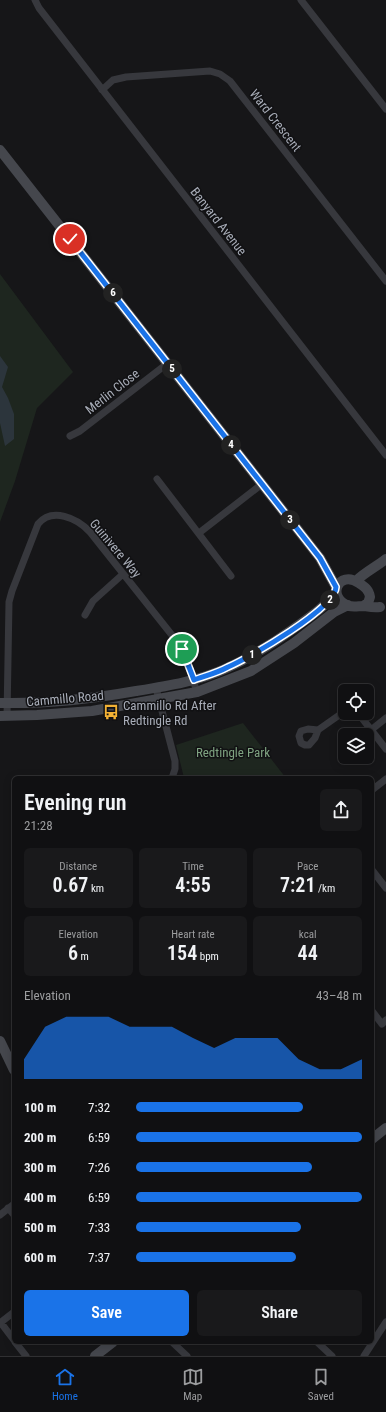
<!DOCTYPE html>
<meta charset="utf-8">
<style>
:root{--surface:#101012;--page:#19191b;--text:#f1f3f6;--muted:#9c9d9f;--line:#303032;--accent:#1a73e8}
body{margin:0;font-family:"Roboto Condensed",sans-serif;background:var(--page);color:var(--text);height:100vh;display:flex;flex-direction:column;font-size:15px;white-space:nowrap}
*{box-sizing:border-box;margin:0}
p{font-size:13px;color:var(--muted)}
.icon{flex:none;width:22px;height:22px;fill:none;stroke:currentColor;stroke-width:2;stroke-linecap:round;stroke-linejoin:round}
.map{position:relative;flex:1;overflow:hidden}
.side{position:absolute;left:12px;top:776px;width:362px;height:568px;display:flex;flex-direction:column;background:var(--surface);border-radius:6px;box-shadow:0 2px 10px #0003,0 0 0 1px var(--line)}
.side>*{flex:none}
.fabs{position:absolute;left:338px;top:684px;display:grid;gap:8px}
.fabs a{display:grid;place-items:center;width:36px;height:36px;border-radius:6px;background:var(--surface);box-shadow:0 2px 10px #0003,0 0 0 1px var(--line);font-size:20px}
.pin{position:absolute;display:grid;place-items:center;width:34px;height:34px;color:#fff;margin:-17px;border:2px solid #fff;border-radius:50%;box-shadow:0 1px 4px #0007}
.km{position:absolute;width:20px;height:20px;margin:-10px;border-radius:50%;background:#222;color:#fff;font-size:11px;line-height:20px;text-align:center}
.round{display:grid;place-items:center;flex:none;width:42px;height:42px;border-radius:6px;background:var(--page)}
.head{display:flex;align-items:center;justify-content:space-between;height:68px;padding:0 12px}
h1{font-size:22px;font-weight:600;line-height:30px}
.figures{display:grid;grid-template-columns:repeat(3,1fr);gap:6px;height:68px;padding:4px 12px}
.figures div{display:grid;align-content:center;border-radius:6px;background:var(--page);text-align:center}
.figures b{font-size:20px;font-weight:600}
.figures small{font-size:11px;font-weight:400}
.figures p{font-size:11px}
.chart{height:112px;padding:8px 12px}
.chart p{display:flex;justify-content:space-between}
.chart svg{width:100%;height:72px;margin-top:4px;fill:var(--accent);opacity:.7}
.cta{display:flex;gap:8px;margin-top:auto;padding:8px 12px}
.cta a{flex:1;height:46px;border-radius:6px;background:var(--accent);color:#fff;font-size:16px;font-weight:600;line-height:46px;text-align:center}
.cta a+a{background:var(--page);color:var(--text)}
ul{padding:0 12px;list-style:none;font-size:13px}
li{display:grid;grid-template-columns:64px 48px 1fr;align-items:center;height:30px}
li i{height:10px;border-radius:5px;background:var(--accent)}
.dock{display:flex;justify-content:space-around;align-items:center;height:56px;border-top:1px solid var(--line);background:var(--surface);font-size:11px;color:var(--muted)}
.dock a{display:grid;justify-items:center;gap:2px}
.dock .on{color:var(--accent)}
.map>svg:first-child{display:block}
</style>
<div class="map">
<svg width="386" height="1356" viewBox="0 0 386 1356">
<rect width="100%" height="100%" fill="#161618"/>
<!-- green -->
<path fill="#1e261f" d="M 0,274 L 73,372 L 37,408 L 15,481 L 0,522 Z
M 243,723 L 286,778 L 184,778 L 176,745 Z"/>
<!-- water -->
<path fill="#2c353c" d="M 0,356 L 8,367 L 2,387 L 8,398 L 14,414 L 14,439 L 5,446 L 0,423 Z"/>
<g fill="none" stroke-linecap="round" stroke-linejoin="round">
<!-- street -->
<path stroke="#37383d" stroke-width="7" d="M 35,0 L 39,8 L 386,455
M 301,0 L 386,109
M 102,90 L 113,80 L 126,77 L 210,71 L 220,74 L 230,81 L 386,281
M 70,436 L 80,431 L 168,363
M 157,479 L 231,576
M 199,533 L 262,484
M 85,615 L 93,601 L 123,574
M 156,688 L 175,761 L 175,769 L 172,778
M 358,713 L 386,749
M 7,716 L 9,602 L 12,591 L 38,524 C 52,507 77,518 90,532 L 183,649 L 197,692
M 318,730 L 308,729 L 301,731 L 299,736 L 301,743 L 305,745 L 309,745 L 315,738 L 318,730 L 345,711
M 371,730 L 386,718
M 372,790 L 386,779
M 372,870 L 386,888
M 372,1011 L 382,1024 L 386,1020
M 8,1208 L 14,1215
M 0,1215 L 14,1204
M 0,1323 L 14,1312
M 1,1323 L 14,1340
M 15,1342 L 26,1356
M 172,1342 L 187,1356
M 317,1342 L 332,1356
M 364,1356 L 386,1322"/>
<!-- secondary -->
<path stroke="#45474d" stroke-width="10" d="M 0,150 L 320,558 L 336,587
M 356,581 C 365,572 376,567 386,559
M 363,606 L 368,603 L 370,597 C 369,590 365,587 359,583 C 338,569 326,598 349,606 C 354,607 359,606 364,606 C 370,607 374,608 380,607
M 0,703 C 46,704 91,699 136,691 C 167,686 199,681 227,668 C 251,657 272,644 293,629 C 308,618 326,607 336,591
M 0,716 L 37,715 L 92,711 L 197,692 L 251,671 L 294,643 L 334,612 L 348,605
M 0,1041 L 14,1070
M 372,1139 L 386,1128
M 95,1356 L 113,1342"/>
</g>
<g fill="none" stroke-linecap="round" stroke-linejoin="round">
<defs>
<path id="route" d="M 70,239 L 320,558 L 336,587 C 336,608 249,658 228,667 C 217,673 205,676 194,680 L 182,649"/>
</defs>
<!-- route casing -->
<use href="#route" stroke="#fff" stroke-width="8"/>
<!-- route -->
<use href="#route" stroke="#1a73e8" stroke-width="5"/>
</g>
<!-- icons -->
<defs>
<symbol id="bus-bare" viewBox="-9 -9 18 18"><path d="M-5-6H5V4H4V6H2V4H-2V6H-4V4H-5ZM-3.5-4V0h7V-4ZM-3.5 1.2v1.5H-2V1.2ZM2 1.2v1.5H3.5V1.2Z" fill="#f2b134" stroke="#111113" stroke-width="2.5" paint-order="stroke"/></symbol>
</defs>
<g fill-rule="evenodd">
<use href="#bus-bare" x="100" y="701" width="22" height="22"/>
</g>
<g text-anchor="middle" stroke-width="3" stroke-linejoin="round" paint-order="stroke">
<!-- street labels -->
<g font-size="13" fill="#a8adb8" stroke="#111113">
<text transform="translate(276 120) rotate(52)" y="5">Ward Crescent</text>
<text transform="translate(219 221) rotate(52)" y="5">Banyard Avenue</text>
<text transform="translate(112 391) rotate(-38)" y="5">Merlin Close</text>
<text transform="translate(116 548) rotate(50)" y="5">Guinivere Way</text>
<text transform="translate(65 698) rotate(-5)" y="5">Cammillo Road</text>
</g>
<!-- poi labels -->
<g font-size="13" fill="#a8adb8" stroke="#111113" text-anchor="start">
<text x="123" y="710">Cammillo Rd After<tspan x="123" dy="15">Redtingle Rd</tspan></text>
</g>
<!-- park labels -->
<g font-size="13" fill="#7fa381" stroke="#111113">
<text x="233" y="757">Redtingle Park</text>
</g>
</g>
</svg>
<div class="fabs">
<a><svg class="icon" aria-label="locate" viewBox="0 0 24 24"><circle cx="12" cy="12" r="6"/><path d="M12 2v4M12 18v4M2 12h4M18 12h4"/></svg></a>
<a><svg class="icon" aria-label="layers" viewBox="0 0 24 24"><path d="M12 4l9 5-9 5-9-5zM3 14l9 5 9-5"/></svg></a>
</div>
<div class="pin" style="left:182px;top:649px;background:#1e9e55"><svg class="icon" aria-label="arrive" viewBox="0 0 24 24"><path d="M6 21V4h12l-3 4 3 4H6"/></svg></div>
<div class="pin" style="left:70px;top:239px;background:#d93025"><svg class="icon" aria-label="check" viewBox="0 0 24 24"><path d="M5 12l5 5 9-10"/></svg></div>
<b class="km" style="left:252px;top:655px">1</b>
<b class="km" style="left:330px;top:600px">2</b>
<b class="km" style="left:290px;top:520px">3</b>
<b class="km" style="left:231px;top:445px">4</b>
<b class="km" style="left:172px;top:369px">5</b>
<b class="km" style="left:113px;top:293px">6</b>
<section class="side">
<div class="head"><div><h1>Evening run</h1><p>21:28</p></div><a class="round"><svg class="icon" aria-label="share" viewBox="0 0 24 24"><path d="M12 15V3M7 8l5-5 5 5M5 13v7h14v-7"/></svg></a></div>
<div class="figures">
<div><p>Distance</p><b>0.67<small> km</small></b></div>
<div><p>Time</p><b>4:55</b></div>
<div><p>Pace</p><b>7:21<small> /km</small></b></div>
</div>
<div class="figures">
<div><p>Elevation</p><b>6<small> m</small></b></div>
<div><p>Heart rate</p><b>154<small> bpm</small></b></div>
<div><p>kcal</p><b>44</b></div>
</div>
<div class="chart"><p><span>Elevation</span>43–48 m</p>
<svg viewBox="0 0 160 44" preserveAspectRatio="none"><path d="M0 44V32L10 12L20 6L30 6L40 6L50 12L60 12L70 12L80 19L90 25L100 19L110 19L120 19L130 32L140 38L150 38L160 32V44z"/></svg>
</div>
<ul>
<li><b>100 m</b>7:32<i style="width:74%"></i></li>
<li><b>200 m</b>6:59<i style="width:100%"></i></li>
<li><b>300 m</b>7:26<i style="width:78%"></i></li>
<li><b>400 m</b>6:59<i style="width:100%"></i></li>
<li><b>500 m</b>7:33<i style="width:73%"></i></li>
<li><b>600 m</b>7:37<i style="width:71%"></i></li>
</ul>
<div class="cta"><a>Save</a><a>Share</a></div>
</section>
</div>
<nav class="dock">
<a class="on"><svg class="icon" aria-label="home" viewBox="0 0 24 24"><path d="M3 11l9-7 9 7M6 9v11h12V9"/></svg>Home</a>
<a><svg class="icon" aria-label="map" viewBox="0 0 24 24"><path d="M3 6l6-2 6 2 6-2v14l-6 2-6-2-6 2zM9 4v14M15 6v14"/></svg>Map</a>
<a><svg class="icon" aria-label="saved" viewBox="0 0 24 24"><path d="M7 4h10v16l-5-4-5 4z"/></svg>Saved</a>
</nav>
